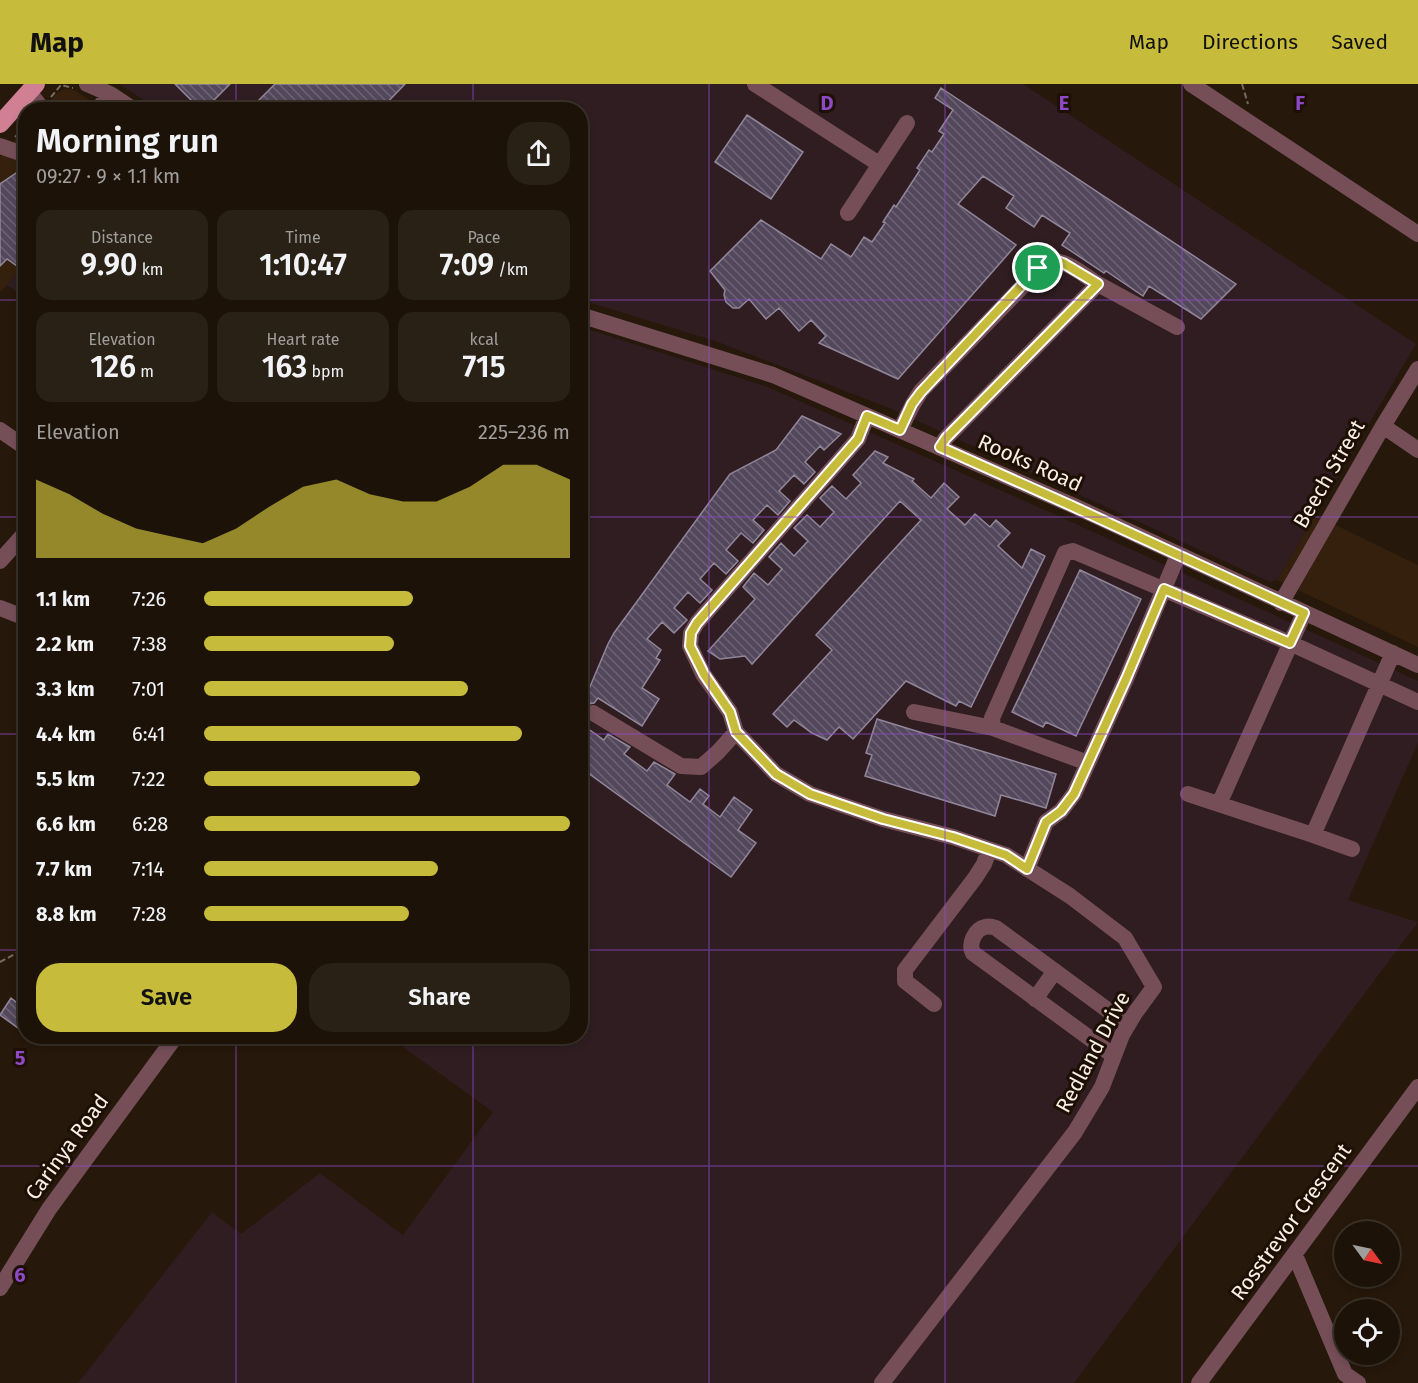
<!DOCTYPE html>
<meta charset="utf-8">
<style>
:root{--surface:#1c1208;--page:#292016;--text:#f1f3f6;--muted:#a09e9c;--line:#3a3229;--accent:#c7bb3b}
body{margin:0;font-family:"Fira Sans",sans-serif;background:var(--page);color:var(--text);height:100vh;display:flex;flex-direction:column;font-size:22px;white-space:nowrap}
*{box-sizing:border-box;margin:0}
p{font-size:20px;color:var(--muted)}
.icon{flex:none;width:33px;height:33px;fill:none;stroke:currentColor;stroke-width:2;stroke-linecap:round;stroke-linejoin:round}
.map{position:relative;flex:1;overflow:hidden}
.panel{position:absolute;left:18px;top:18px;width:570px;height:942px;display:flex;flex-direction:column;background:var(--surface);border-radius:24px;box-shadow:0 3px 9px #0003,0 0 0 2px var(--line)}
.panel>*{flex:none}
.needle{width:39px;rotate:123deg}
.tools{position:absolute;left:1334px;top:1137px;display:grid;gap:12px}
.tools a{display:grid;place-items:center;width:66px;height:66px;border-radius:50%;background:var(--surface);box-shadow:0 3px 9px #0003,0 0 0 2px var(--line);font-size:30px}
.pin{position:absolute;display:grid;place-items:center;width:51px;height:51px;color:#fff;margin:-26px;border:3px solid #fff;border-radius:50%;box-shadow:0 2px 6px #0007}
.round{display:grid;place-items:center;flex:none;width:63px;height:63px;border-radius:24px;background:var(--page)}
.head{display:flex;align-items:center;justify-content:space-between;height:102px;padding:0 18px}
h1{font-size:33px;font-weight:600;line-height:45px}
.metrics{display:grid;grid-template-columns:repeat(3,1fr);gap:9px;height:102px;padding:6px 18px}
.metrics div{display:grid;align-content:center;border-radius:15px;background:var(--page);text-align:center}
.metrics b{font-size:30px;font-weight:600}
.metrics small{font-size:16px;font-weight:400}
.metrics p{font-size:16px}
.chart{height:168px;padding:12px 18px}
.chart p{display:flex;justify-content:space-between}
.chart svg{width:100%;height:108px;margin-top:6px;fill:var(--accent);opacity:.7}
.primary-button{display:flex;gap:12px;margin-top:auto;padding:12px 18px}
.primary-button a{flex:1;height:69px;border-radius:24px;background:var(--accent);color:#111;font-size:24px;font-weight:600;line-height:69px;text-align:center}
.primary-button a+a{background:var(--page);color:var(--text)}
ul{padding:0 18px;list-style:none;font-size:20px}
li{display:grid;grid-template-columns:96px 72px 1fr;align-items:center;height:45px}
li i{height:15px;border-radius:8px;background:var(--accent)}
header{display:flex;align-items:center;gap:36px;box-sizing:border-box;height:84px;padding:0 30px;background:var(--accent);color:#111}
header strong{font-size:28px}
nav{display:flex;gap:33px;margin-inline-start:auto;font-size:21px}
.map>svg:first-child{display:block}
</style>
<header>
<strong>Map</strong>
<nav><a>Map</a><a>Directions</a><a>Saved</a></nav>
</header>
<div class="map">
<svg width="1418" height="1299" viewBox="0 0 1418 1299">
<defs>
<pattern id="building-back-hatch" width="6" height="6" patternUnits="userSpaceOnUse" patternTransform="scale(1.5)"><rect width="6" height="6" fill="#53485b"/><path d="M-1 5l2 2M0 0l6 6M5-1l2 2" fill="none" stroke="#6d6373"/></pattern>
</defs>
<rect width="100%" height="100%" fill="#26180a"/>
<!-- built -->
<path fill="#34200c" d="M 64,5 L 74,6 L 103,25 L 42,26 L 56,10 Z
M 25,44 L 25,181 L 0,209 L 0,73 Z
M 1315,431 L 1418,481 L 1418,563 L 1277,496 Z"/>
<!-- industrial -->
<path fill="#2f1d21" d="M 119,0 L 1023,0 L 1416,260 L 1277,496 L 1270,498 L 887,323 L 715,257 L 581,216 L 580,26 L 157,25 Z
M 25,181 L 25,214 L 7,201 Z
M 581,243 L 768,303 L 1063,434 L 1418,597 L 1418,659 L 1348,816 L 1418,838 L 1074,1299 L 78,1299 L 212,1128 L 241,1150 L 320,1089 L 403,1151 L 493,1028 L 389,953 L 580,952 Z"/>
<!-- building -->
<path fill="url(#building-back-hatch)" stroke="#92869b" stroke-width="1.5" d="M 175,0 L 230,0 L 204,26 L 201,26 Z
M 275,0 L 405,0 L 380,26 L 263,26 L 256,19 Z
M 941,4 L 1236,200 L 1201,235 L 1149,202 L 1143,212 L 1106,187 L 1104,189 L 1062,161 L 1070,149 L 1042,131 L 1034,143 L 1006,124 L 1014,112 L 983,92 L 958,120 L 1016,161 L 898,295 L 819,259 L 826,252 L 811,236 L 799,247 L 779,224 L 766,235 L 749,215 L 739,224 L 733,224 L 726,218 L 724,211 L 725,206 L 710,187 L 761,136 L 821,175 L 831,160 L 851,173 L 864,153 L 872,158 L 885,139 L 883,138 L 894,121 L 896,123 L 920,86 L 917,84 L 929,66 L 932,68 L 944,50 L 939,47 L 953,26 L 935,14 Z
M 747,31 L 803,68 L 771,115 L 715,78 Z
M 23,81 L 26,81 L 26,172 L 17,182 L 7,175 L 0,182 L 0,100 L 16,89 Z
M 802,332 L 841,350 L 824,366 L 820,362 L 805,378 L 815,388 L 804,400 L 794,391 L 779,407 L 790,417 L 778,431 L 767,421 L 753,436 L 764,446 L 753,459 L 741,449 L 726,466 L 738,477 L 726,490 L 714,479 L 700,495 L 712,506 L 700,519 L 688,508 L 674,524 L 687,536 L 674,549 L 662,538 L 647,555 L 661,566 L 656,574 L 660,576 L 642,604 L 659,615 L 642,642 L 598,614 L 594,619 L 588,620 L 584,623 L 583,628 L 584,634 L 580,638 L 580,608 L 586,612 L 608,560 L 614,549 L 730,390 L 776,366 Z
M 875,367 L 888,373 L 883,379 L 914,395 L 912,397 L 931,414 L 944,399 L 959,413 L 947,425 L 965,441 L 975,430 L 990,443 L 996,436 L 1010,449 L 998,462 L 1022,484 L 1031,465 L 1045,472 L 971,623 L 959,617 L 956,622 L 906,597 L 853,655 L 839,643 L 827,656 L 812,649 L 794,636 L 787,643 L 773,630 L 832,566 L 816,551 L 921,436 L 900,417 L 752,580 L 745,572 L 720,575 L 708,567 L 755,515 L 743,503 L 754,489 L 768,501 L 782,485 L 769,473 L 781,459 L 794,472 L 808,457 L 794,444 L 807,431 L 820,443 L 834,428 L 820,414 L 832,402 L 846,415 L 861,399 L 853,391 Z
M 1080,486 L 1141,515 L 1076,652 L 1046,638 L 1043,643 L 1012,628 Z
M 877,635 L 1056,690 L 1046,724 L 1001,711 L 995,732 L 865,692 L 872,671 L 866,669 Z
M 580,639 L 604,656 L 608,650 L 630,663 L 624,670 L 647,687 L 654,678 L 675,690 L 667,701 L 690,718 L 700,705 L 709,712 L 703,720 L 720,733 L 734,713 L 752,726 L 738,746 L 756,759 L 731,793 L 580,683 Z
M 11,914 L 16,918 L 19,914 L 26,919 L 26,944 L 21,941 L 18,944 L 0,931 Z"/>
<g fill="none" stroke-linecap="round" stroke-linejoin="round">
<!-- path -->
<path stroke="#776a5e" stroke-width="2" stroke-dasharray="6 3" stroke-linecap="butt" d="M 1242,0 L 1248,20
M 51,13 L 61,1 L 73,4
M 15,53 L 26,42
M 0,878 L 17,869 L 26,862"/>
<!-- minor -->
<path stroke="#754e58" stroke-width="16" d="M 87,0 L 110,10 L 134,26
M 755,0 L 879,80
M 1191,0 L 1418,150
M 29,8 L 43,26
M 97,26 L 110,10
M 0,62 L 26,71
M 848,129 L 907,39
M 1098,200 L 1177,243
M 580,231 L 773,291 L 1072,421 L 1418,581
M 867,332 L 858,355 L 697,539 L 691,549 L 690,562 L 703,590 L 730,628 L 736,648 L 776,690 L 810,710 L 883,735 L 953,753 L 1006,771 L 1070,812 L 1125,854 L 1154,903 L 1135,929 L 1122,951 L 1102,1003 L 1075,1048 L 882,1299
M 1383,342 L 1418,366
M 0,346 L 26,364
M 900,346 L 913,320 L 921,307 L 1047,177 C 1065,174 1083,191 1098,200 L 946,354 L 940,363
M 0,477 L 26,448
M 1281,519 L 1383,342 L 1418,285
M 0,524 L 26,534
M 914,628 L 993,644
M 593,629 L 681,682 L 701,683 L 718,668 L 736,648
M 1088,679 L 993,644 L 992,634 L 1065,469 L 1073,467 L 1290,559 L 1418,618
M 1188,710 L 1313,751 L 1393,569
M 1219,720 L 1304,529
M 1313,751 L 1352,765
M 1027,785 L 1046,738 L 1061,727 L 1074,710 L 1126,595 L 1178,471
M 1035,915 L 1055,887
M 934,920 L 905,897 L 905,886 L 975,794 L 984,780 L 989,766
M 1114,972 L 973,869 C 968,860 975,845 985,843 C 989,842 993,843 996,844 L 1128,941
M 1295,1171 L 1345,1290 L 1358,1299
M 0,1204 L 49,1125 L 176,952
M 1199,1299 L 1418,1003"/>
<!-- major -->
<path stroke="#d18094" stroke-width="18" d="M 0,40 L 36,0"/>
</g>
<g fill="none" stroke-linecap="round" stroke-linejoin="round">
<defs>
<path id="route" d="M 1055,176 L 1063,179 L 1098,200 L 946,354 L 940,363 L 1072,422 L 1304,529 L 1290,559 L 1164,505 L 1126,595 L 1074,710 L 1061,727 L 1046,738 L 1027,785 L 1006,771 L 953,753 L 883,735 L 810,710 L 776,690 L 736,648 L 730,628 L 704,590 L 690,562 L 691,549 L 697,539 L 858,355 L 867,332 L 900,346 L 912,320 L 921,308 L 1038,184 L 1047,177 Z"/>
</defs>
<!-- route casing -->
<use href="#route" stroke="#fff" stroke-width="12"/>
<!-- route -->
<use href="#route" stroke="#c7bb3b" stroke-width="8"/>
</g>
<!-- grid -->
<path fill="none" stroke="#8e49c5" stroke-width="1.5" stroke-opacity="0.55" d="M 236,0 L 236,26M 473,0 L 473,26M 709,0 L 709,1299M 945,0 L 945,1299M 1182,0 L 1182,1299M 0,216 L 26,216M 580,216 L 1418,216M 0,433 L 26,433M 580,433 L 1418,433M 0,650 L 26,650M 580,650 L 1418,650M 0,866 L 26,866M 580,866 L 1418,866M 236,952 L 236,1299M 473,952 L 473,1299M 0,1082 L 1418,1082"/>
<g text-anchor="middle" stroke-width="6" stroke-linejoin="round" paint-order="stroke">
<!-- street labels -->
<g font-size="21" fill="#faefe6" stroke="#1d0f03">
<text transform="translate(1030 379) rotate(24)" y="7">Rooks Road</text>
<text transform="translate(1329 390) rotate(-60)" y="7">Beech Street</text>
<text transform="translate(1093 968) rotate(-62)" y="7">Redland Drive</text>
<text transform="translate(67 1063) rotate(-54)" y="7">Carinya Road</text>
<text transform="translate(1291 1138) rotate(-54)" y="7">Rosstrevor Crescent</text>
</g>
</g>
<g font-size="20" text-anchor="middle" font-weight="bold" fill="#8e49c5" stroke="#1d0f03" stroke-width="6" stroke-linejoin="round" paint-order="stroke">
<text x="827" y="26">D</text>
<text x="1064" y="26">E</text>
<text x="1300" y="26">F</text>
<text x="20" y="981">5</text>
<text x="20" y="1198">6</text>
</g>
</svg>
<div class="tools">
<a><svg class="needle" viewBox="-14 -14 28 28"><path d="M0-13l5 13h-10z" fill="#e53935"/><path d="M0 13l5-13h-10z" fill="#a09e9c"/></svg></a>
<a><svg class="icon" aria-label="locate" viewBox="0 0 24 24"><circle cx="12" cy="12" r="6"/><path d="M12 2v4M12 18v4M2 12h4M18 12h4"/></svg></a>
</div>
<div class="pin" style="left:1038px;top:184px;background:#1e9e55"><svg class="icon" aria-label="arrive" viewBox="0 0 24 24"><path d="M6 21V4h12l-3 4 3 4H6"/></svg></div>
<section class="panel">
<div class="head"><div><h1>Morning run</h1><p>09:27 · 9 × 1.1 km</p></div><a class="round"><svg class="icon" aria-label="share" viewBox="0 0 24 24"><path d="M12 15V3M7 8l5-5 5 5M5 13v7h14v-7"/></svg></a></div>
<div class="metrics">
<div><p>Distance</p><b>9.90<small> km</small></b></div>
<div><p>Time</p><b>1:10:47</b></div>
<div><p>Pace</p><b>7:09<small> /km</small></b></div>
</div>
<div class="metrics">
<div><p>Elevation</p><b>126<small> m</small></b></div>
<div><p>Heart rate</p><b>163<small> bpm</small></b></div>
<div><p>kcal</p><b>715</b></div>
</div>
<div class="chart"><p><span>Elevation</span>225–236 m</p>
<svg viewBox="0 0 160 44" preserveAspectRatio="none"><path d="M0 44V12L10 18L20 26L30 32L40 35L50 38L60 32L70 23L80 15L90 12L100 18L110 21L120 21L130 15L140 6L150 6L160 12V44z"/></svg>
</div>
<ul>
<li><b>1.1 km</b>7:26<i style="width:57%"></i></li>
<li><b>2.2 km</b>7:38<i style="width:52%"></i></li>
<li><b>3.3 km</b>7:01<i style="width:72%"></i></li>
<li><b>4.4 km</b>6:41<i style="width:87%"></i></li>
<li><b>5.5 km</b>7:22<i style="width:59%"></i></li>
<li><b>6.6 km</b>6:28<i style="width:100%"></i></li>
<li><b>7.7 km</b>7:14<i style="width:64%"></i></li>
<li><b>8.8 km</b>7:28<i style="width:56%"></i></li>
</ul>
<div class="primary-button"><a>Save</a><a>Share</a></div>
</section>
</div>
